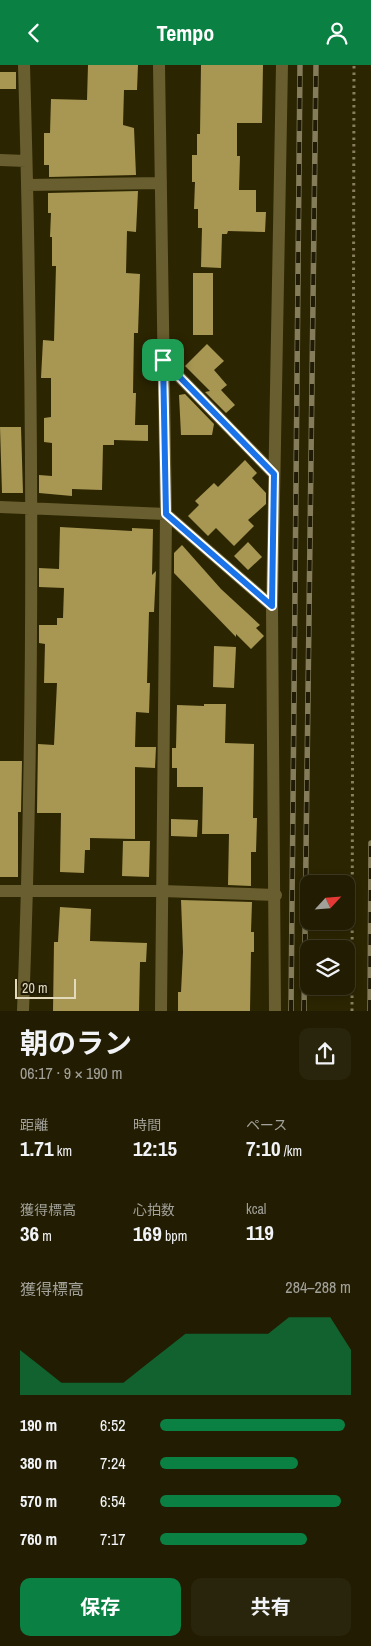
<!DOCTYPE html>
<html lang="ja">
<meta charset="utf-8">
<style>
:root{--surface:#211c02;--page:#29250c;--text:#f1f3f6;--muted:#a2a199;--line:#3e3a24;--accent:#0b8043}
body{margin:0;font-family:"Archivo Narrow","Noto Sans JP",sans-serif;background:var(--page);color:var(--text);height:100vh;display:flex;flex-direction:column;font-size:19px;white-space:nowrap}
*{box-sizing:border-box;margin:0}
p{font-size:16px;color:var(--muted)}
.icon{flex:none;width:28px;height:28px;fill:none;stroke:currentColor;stroke-width:2;stroke-linecap:round;stroke-linejoin:round}
.map{position:relative;height:946px;overflow:hidden}
.drawer{display:flex;flex-direction:column;background:var(--surface);flex:1}
.drawer>*{flex:none}
.needle{width:32px;rotate:64deg}
.controls{position:absolute;left:300px;top:810px;display:grid;gap:10px}
.controls a{display:grid;place-items:center;width:55px;height:55px;border-radius:10px;background:var(--surface);box-shadow:0 2px 8px #0003,0 0 0 1px var(--line);font-size:25px}
.scale{position:absolute;left:15px;bottom:12px;width:61px;box-sizing:border-box;padding-left:5px;border:2px solid #e2daba;border-top:0;font-size:14px;line-height:18px;white-space:nowrap;color:#e2daba;-webkit-text-stroke:4px #201b07;paint-order:stroke}
.pin{position:absolute;display:grid;place-items:center;width:42px;height:42px;color:#fff;margin:-21px;border-radius:10px;box-shadow:0 2px 8px #0006}
.round{display:grid;place-items:center;flex:none;width:52px;height:52px;border-radius:10px;background:var(--page)}
.summary{display:flex;align-items:center;justify-content:space-between;height:85px;padding:0 20px}
h1{font-size:28px;font-weight:700;line-height:38px}
.figures{display:grid;grid-template-columns:repeat(3,1fr);gap:8px;height:85px;padding:5px 20px}
.figures div{display:grid;align-content:center}
.figures b{font-size:21px;font-weight:700}
.figures small{font-size:14px;font-weight:400}
.figures p{font-size:14px}
.chart{height:140px;padding:10px 20px}
.chart p{display:flex;justify-content:space-between}
.chart svg{width:100%;height:90px;margin-top:5px;fill:var(--accent);opacity:.7}
.primary-button{display:flex;gap:10px;margin-top:auto;padding:10px 20px}
.primary-button a{flex:1;height:58px;border-radius:10px;background:var(--accent);color:#fff;font-size:20px;font-weight:700;line-height:58px;text-align:center}
.primary-button a+a{background:var(--page);color:var(--text)}
ul{padding:0 20px;list-style:none;font-size:16px}
li{display:grid;grid-template-columns:80px 60px 1fr;align-items:center;height:38px}
li i{height:12px;border-radius:6px;background:var(--accent)}
header{display:flex;justify-content:space-between;align-items:center;height:65px;padding:0 20px;background:var(--accent);color:#fff;font-size:22px;font-weight:700}
.map>svg:first-child{display:block}
</style>
<header><svg class="icon" aria-label="back" viewBox="0 0 24 24"><path d="M15 5l-7 7 7 7"/></svg>Tempo<svg class="icon" aria-label="person" viewBox="0 0 24 24"><circle cx="12" cy="8" r="4"/><path d="M4 21q1-7 8-7t8 7"/></svg></header>
<div class="map">
<svg width="371" height="946" viewBox="0 0 371 946">
<rect width="100%" height="100%" fill="#2c2502"/>
<!-- building -->
<path fill="#a79753" d="M 88,0 L 138,0 L 137,25 L 124,25 L 123,60 L 134,63 L 136,110 L 49,112 L 49,100 L 44,100 L 44,68 L 50,68 L 51,34 L 87,35 Z
M 201,0 L 263,0 L 262,58 L 237,58 L 237,91 L 240,91 L 239,125 L 256,125 L 256,147 L 266,147 L 265,167 L 228,166 L 227,169 L 222,169 L 221,203 L 201,202 L 202,163 L 198,163 L 198,144 L 194,144 L 195,117 L 192,117 L 192,90 L 197,90 L 197,69 L 200,69 Z
M 0,7 L 16,7 L 16,24 L 0,24 Z
M 138,126 L 136,167 L 127,166 L 126,208 L 140,209 L 138,268 L 134,268 L 133,328 L 136,328 L 135,360 L 148,360 L 148,376 L 114,375 L 114,380 L 103,380 L 102,425 L 72,424 L 72,431 L 39,428 L 39,410 L 52,411 L 52,378 L 44,377 L 44,353 L 51,352 L 51,313 L 41,313 L 43,275 L 54,276 L 56,201 L 52,201 L 52,172 L 50,172 L 51,148 L 48,148 L 48,128 Z
M 193,208 L 213,208 L 213,270 L 193,270 Z
M 207,279 L 224,296 L 214,305 L 227,320 L 221,325 L 235,340 L 226,348 L 205,327 L 210,326 L 185,301 Z
M 185,329 L 214,359 L 212,370 L 181,370 L 179,330 Z
M 0,362 L 21,362 L 23,428 L 2,428 Z
M 245,395 L 257,408 L 252,413 L 266,428 L 266,439 L 248,455 L 254,461 L 234,481 L 216,463 L 208,471 L 188,451 L 199,440 L 195,436 L 214,418 L 218,422 Z
M 60,462 L 132,466 L 132,463 L 153,464 L 152,510 L 156,506 L 154,547 L 149,547 L 147,618 L 150,618 L 149,648 L 136,647 L 135,682 L 156,682 L 155,703 L 135,702 L 135,774 L 90,773 L 90,785 L 85,785 L 84,808 L 60,807 L 61,748 L 37,748 L 38,679 L 54,680 L 57,618 L 44,618 L 45,579 L 39,578 L 39,560 L 57,560 L 57,553 L 63,553 L 64,523 L 39,522 L 39,503 L 59,504 Z
M 248,477 L 262,492 L 248,505 L 234,491 Z
M 182,480 L 221,524 L 260,560 L 256,563 L 264,571 L 251,584 L 236,569 L 236,572 L 174,508 L 174,488 Z
M 214,581 L 236,582 L 234,623 L 213,622 Z
M 204,639 L 226,639 L 225,678 L 254,679 L 253,753 L 257,753 L 256,787 L 251,787 L 251,821 L 228,820 L 229,769 L 202,769 L 203,722 L 177,722 L 177,703 L 172,703 L 172,683 L 176,683 L 177,640 L 204,641 Z
M 0,696 L 22,696 L 21,747 L 18,747 L 18,812 L 0,812 Z
M 171,754 L 198,755 L 197,772 L 171,771 Z
M 123,776 L 150,776 L 149,812 L 122,811 Z
M 181,835 L 252,837 L 251,867 L 254,867 L 254,887 L 251,887 L 250,946 L 178,946 L 178,927 L 181,927 L 183,887 Z
M 60,842 L 91,844 L 90,876 L 147,878 L 146,897 L 140,897 L 139,946 L 53,946 L 54,877 L 58,877 Z"/>
<g fill="none" stroke-linecap="round" stroke-linejoin="round">
<!-- path -->
<path stroke="#877f5e" stroke-width="3" stroke-dasharray="2.5 4" stroke-linecap="butt" d="M 352,946 L 354,0"/>
<!-- street -->
<path stroke="#695e2f" stroke-width="12" d="M 159,0 L 166,449 L 161,946
M 0,95 L 26,96
M 27,120 L 161,118
M 163,295 L 274,409
M 0,442 L 166,449 L 272,541
M 0,826 L 162,826 L 276,830
M 23,946 C 35,631 33,315 24,0
M 275,946 L 272,541 L 282,0"/>
<defs>
<path id="rail" d="M 291,946 L 300,0
M 304,946 L 316,0
M 370,946 L 371,778"/>
</defs>
<!-- rail casing -->
<use href="#rail" stroke="#847c5b" stroke-width="5.5"/>
<!-- rail -->
<use href="#rail" stroke="#201b07" stroke-width="4" stroke-dasharray="11" stroke-linecap="butt"/>
</g>
<g fill="none" stroke-linecap="round" stroke-linejoin="round">
<defs>
<path id="route" d="M 163,295 L 274,409 L 272,541 L 166,449 Z"/>
</defs>
<!-- route casing -->
<use href="#route" stroke="#fff" stroke-width="10"/>
<!-- route -->
<use href="#route" stroke="#1a73e8" stroke-width="6"/>
</g>
</svg>
<div class="controls">
<a><svg class="needle" viewBox="-14 -14 28 28"><path d="M0-13l5 13h-10z" fill="#e53935"/><path d="M0 13l5-13h-10z" fill="#a2a199"/></svg></a>
<a><svg class="icon" aria-label="layers" viewBox="0 0 24 24"><path d="M12 4l9 5-9 5-9-5zM3 14l9 5 9-5"/></svg></a>
</div>
<div class="scale">20 m</div>
<div class="pin" style="left:163px;top:295px;background:#1e9e55"><svg class="icon" aria-label="arrive" viewBox="0 0 24 24"><path d="M6 21V4h12l-3 4 3 4H6"/></svg></div>
</div>
<section class="drawer">
<div class="summary"><div><h1>朝のラン</h1><p>06:17 · 9 × 190 m</p></div><a class="round"><svg class="icon" aria-label="share" viewBox="0 0 24 24"><path d="M12 15V3M7 8l5-5 5 5M5 13v7h14v-7"/></svg></a></div>
<div class="figures">
<div><p>距離</p><b>1.71<small> km</small></b></div>
<div><p>時間</p><b>12:15</b></div>
<div><p>ペース</p><b>7:10<small> /km</small></b></div>
</div>
<div class="figures">
<div><p>獲得標高</p><b>36<small> m</small></b></div>
<div><p>心拍数</p><b>169<small> bpm</small></b></div>
<div><p>kcal</p><b>119</b></div>
</div>
<div class="chart"><p><span>獲得標高</span>284–288 m</p>
<svg viewBox="0 0 160 44" preserveAspectRatio="none"><path d="M0 44V22L10 30L20 38L30 38L40 38L50 38L60 30L70 22L80 14L90 14L100 14L110 14L120 14L130 6L140 6L150 6L160 22V44z"/></svg>
</div>
<ul>
<li><b>190 m</b>6:52<i style="width:97%"></i></li>
<li><b>380 m</b>7:24<i style="width:72%"></i></li>
<li><b>570 m</b>6:54<i style="width:95%"></i></li>
<li><b>760 m</b>7:17<i style="width:77%"></i></li>
</ul>
<div class="primary-button"><a>保存</a><a>共有</a></div>
</section>
